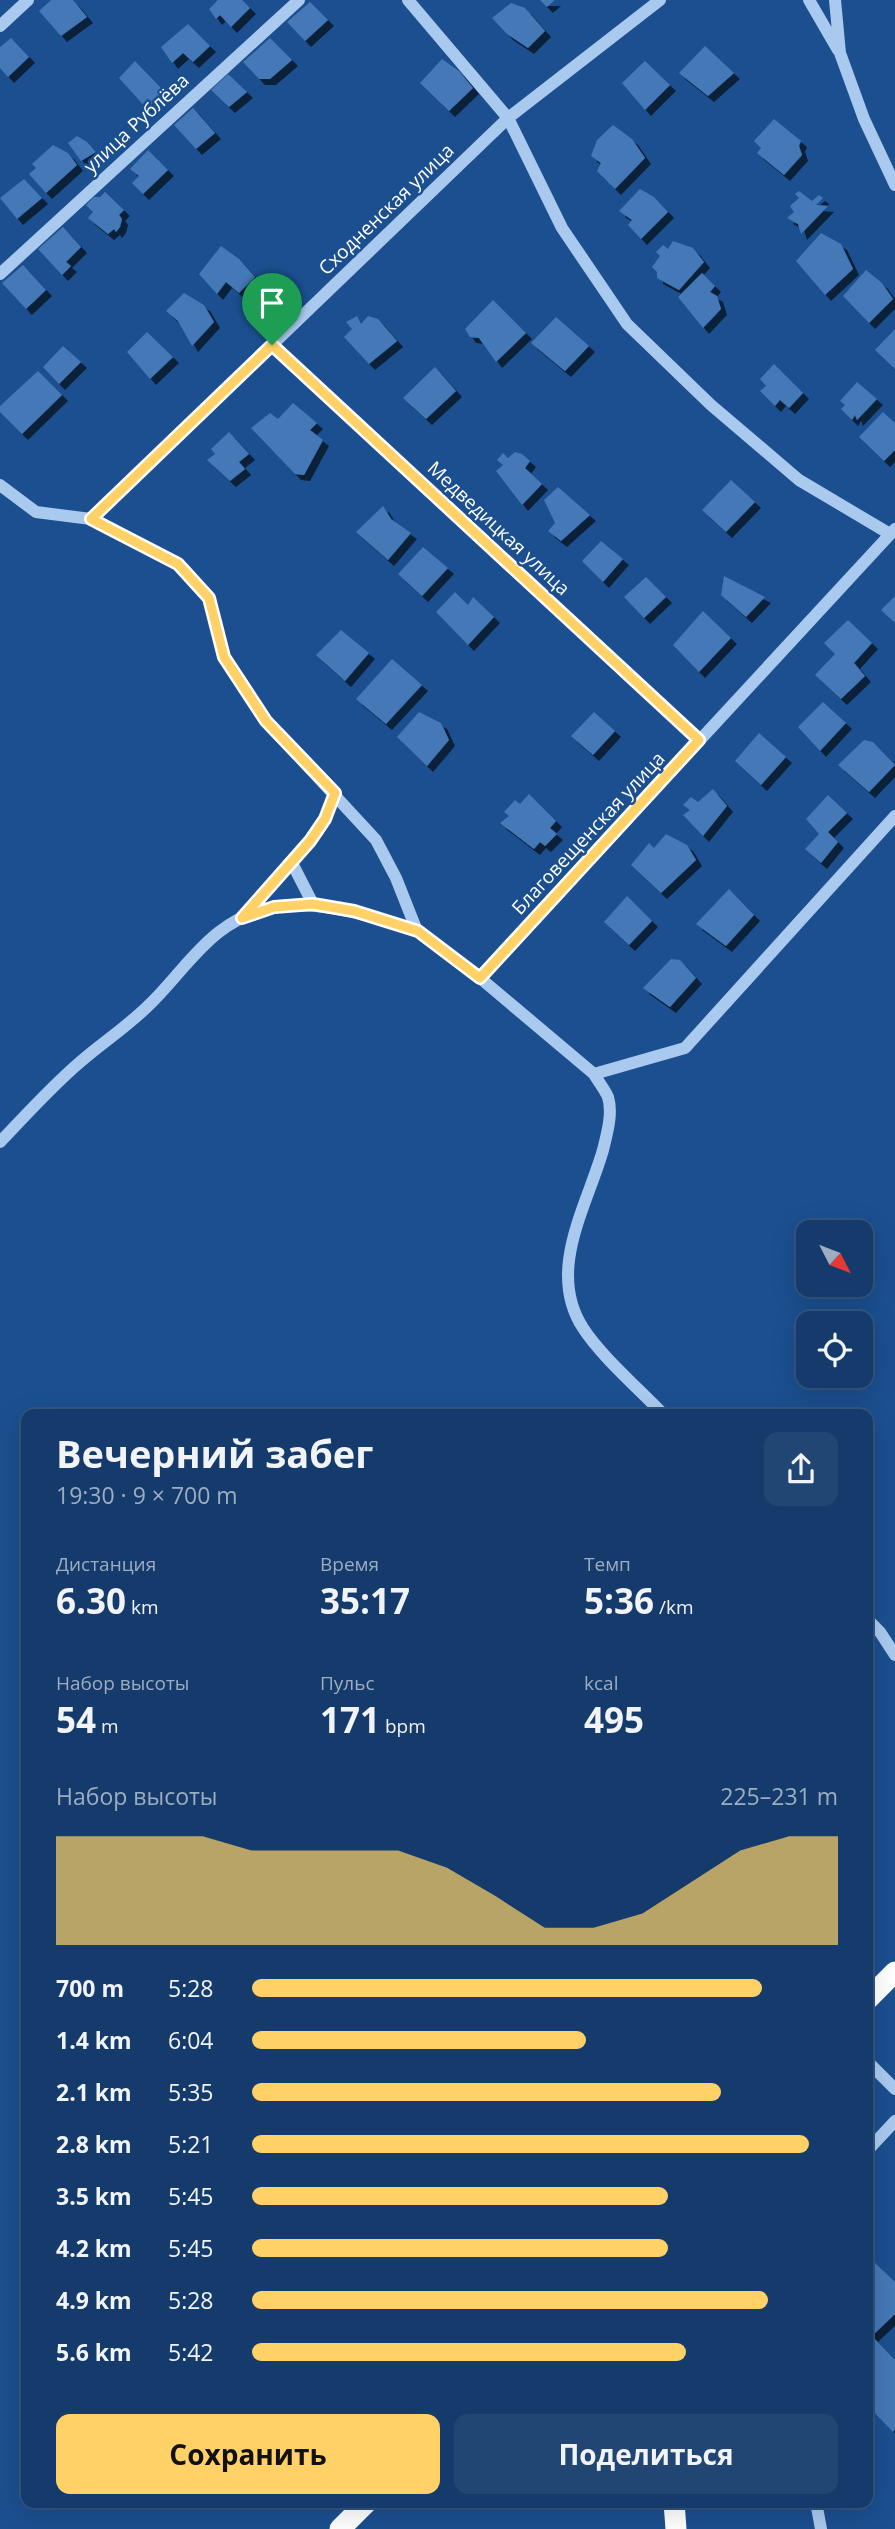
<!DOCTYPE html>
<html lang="ru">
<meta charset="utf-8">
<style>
:root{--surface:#143b6b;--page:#214673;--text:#f1f3f6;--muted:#9dadc1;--line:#33557e;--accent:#ffd166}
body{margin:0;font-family:"Open Sans",sans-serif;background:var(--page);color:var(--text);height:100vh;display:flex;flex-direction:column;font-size:26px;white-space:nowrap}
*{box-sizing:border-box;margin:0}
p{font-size:23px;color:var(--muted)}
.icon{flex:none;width:38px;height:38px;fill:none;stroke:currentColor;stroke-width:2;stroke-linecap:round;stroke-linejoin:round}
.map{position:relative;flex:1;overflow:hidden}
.panel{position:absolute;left:21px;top:1409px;width:852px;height:1099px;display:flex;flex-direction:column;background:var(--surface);border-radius:14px;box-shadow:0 7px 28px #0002,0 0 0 2px var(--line)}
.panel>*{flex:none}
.needle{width:46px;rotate:132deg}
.fabs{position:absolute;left:796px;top:1220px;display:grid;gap:14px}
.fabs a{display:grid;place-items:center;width:77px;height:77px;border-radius:14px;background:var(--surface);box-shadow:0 7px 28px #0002,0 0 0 2px var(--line);font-size:35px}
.pin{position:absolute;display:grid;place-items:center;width:60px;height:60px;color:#fff;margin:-72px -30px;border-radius:50% 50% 50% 0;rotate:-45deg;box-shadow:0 0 7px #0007}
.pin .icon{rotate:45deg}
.round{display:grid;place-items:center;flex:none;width:74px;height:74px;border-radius:14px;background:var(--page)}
.head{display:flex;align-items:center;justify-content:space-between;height:119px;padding:0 35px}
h1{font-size:38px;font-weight:700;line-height:52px}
.stats{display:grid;grid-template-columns:repeat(3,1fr);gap:10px;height:119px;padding:7px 35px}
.stats div{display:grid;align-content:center}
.stats b{font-size:35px;font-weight:700}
.stats small{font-size:19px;font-weight:400}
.stats p{font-size:19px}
.chart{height:196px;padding:14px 35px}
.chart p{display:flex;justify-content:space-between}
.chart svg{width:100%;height:126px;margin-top:7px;fill:var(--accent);opacity:.7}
.cta{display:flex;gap:14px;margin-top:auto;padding:14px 35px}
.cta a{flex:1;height:80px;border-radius:14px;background:var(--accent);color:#111;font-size:28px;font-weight:700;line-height:80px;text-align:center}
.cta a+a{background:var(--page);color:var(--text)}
ul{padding:0 35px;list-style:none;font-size:23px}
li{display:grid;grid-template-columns:112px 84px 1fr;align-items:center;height:52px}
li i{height:18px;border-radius:9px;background:var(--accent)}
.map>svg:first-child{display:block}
</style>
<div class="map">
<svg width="895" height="2529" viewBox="0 0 895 2529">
<defs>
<filter id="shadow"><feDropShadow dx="6" dy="6" stdDeviation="0" flood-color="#0009"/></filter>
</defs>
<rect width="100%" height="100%" fill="#1b4f8f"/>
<!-- building -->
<path fill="#4478b7" filter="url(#shadow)" d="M 51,0 L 73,0 L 87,17 L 61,36 L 39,11 Z
M 218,0 L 242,0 L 250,8 L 231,27 L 220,15 L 216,19 L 209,9 Z
M 540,0 L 555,0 L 547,7 Z
M 310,2 L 328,20 L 305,41 L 287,22 Z
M 511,3 L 525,8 L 545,31 L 528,48 L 507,34 L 492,18 Z
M 188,24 L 210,46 L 193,62 L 183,53 L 172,63 L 161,47 Z
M 11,38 L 29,57 L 8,77 L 0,68 L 0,47 Z
M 270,38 L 292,60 L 270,79 L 259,79 L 243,62 Z
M 705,46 L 734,73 L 708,96 L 679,73 Z
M 442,59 L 459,71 L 473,88 L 449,111 L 420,83 Z
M 135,61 L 165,92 L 147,109 L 119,78 Z
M 645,61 L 670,85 L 645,110 L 622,83 Z
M 228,74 L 247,92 L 229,107 L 211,90 Z
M 193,108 L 215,133 L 196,149 L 174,125 Z
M 774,119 L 801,141 L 799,146 L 802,155 L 784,175 L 757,153 L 761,148 L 754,141 Z
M 613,125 L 632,139 L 645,158 L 615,189 L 597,171 L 601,163 L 591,156 L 597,140 Z
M 77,136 L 87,142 L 96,152 L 81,161 L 68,143 Z
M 53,145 L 68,153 L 77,165 L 46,193 L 29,174 L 36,168 L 32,164 Z
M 148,150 L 168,170 L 143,194 L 132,183 L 139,176 L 130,169 Z
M 24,179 L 42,198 L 17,219 L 0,198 Z
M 640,189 L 654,197 L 668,212 L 641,239 L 628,225 L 632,220 L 619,211 Z
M 799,191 L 812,201 L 819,195 L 823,198 L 816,205 L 828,206 L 801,234 L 798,224 L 787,218 L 794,212 L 790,206 L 799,198 L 795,194 Z
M 105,192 L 124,210 L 119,215 L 122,219 L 120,227 L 116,232 L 114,229 L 108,234 L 88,218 L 93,212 L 86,205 L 94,197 L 100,197 Z
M 63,227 L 81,247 L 66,262 L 71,266 L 62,275 L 38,249 Z
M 821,233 L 841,244 L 853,269 L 825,295 L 796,261 Z
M 673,241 L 693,248 L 704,262 L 679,290 L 657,278 L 657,272 L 652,267 L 660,256 L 656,252 L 663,245 L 668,249 Z
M 221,246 L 239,259 L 255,277 L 239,293 L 226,282 L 217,294 L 199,274 Z
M 23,265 L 46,290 L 26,309 L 2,283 Z
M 866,270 L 882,283 L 893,299 L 869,323 L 843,296 Z
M 702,273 L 715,286 L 710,292 L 717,296 L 721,309 L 703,328 L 678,297 Z
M 184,293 L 204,305 L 214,322 L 192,346 L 178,321 L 166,311 Z
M 493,300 L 526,333 L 496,362 L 479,338 L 470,337 L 465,329 Z
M 357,316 L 361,324 L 368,316 L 378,319 L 397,341 L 369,364 L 344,337 L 352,329 L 346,322 Z
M 556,317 L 589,346 L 565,371 L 531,343 Z
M 895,329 L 895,369 L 875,350 Z
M 147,332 L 173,357 L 150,379 L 127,352 Z
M 63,346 L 81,362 L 59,384 L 43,367 Z
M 774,364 L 803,393 L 789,408 L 780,400 L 775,406 L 760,391 L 766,386 L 760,379 Z
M 435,367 L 456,391 L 426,419 L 403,398 Z
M 38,371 L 62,395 L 22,434 L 0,412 L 0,406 Z
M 857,382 L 877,399 L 857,420 L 855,415 L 852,420 L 841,409 L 845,405 L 840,401 Z
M 293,403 L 317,423 L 310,430 L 323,440 L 304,475 L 295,474 L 251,428 L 270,413 L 278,419 Z
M 883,412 L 895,423 L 895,450 L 884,461 L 859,437 Z
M 229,432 L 249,454 L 239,462 L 245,469 L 230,481 L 207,460 L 215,454 L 211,449 Z
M 515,452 L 522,454 L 530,461 L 525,468 L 542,484 L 522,505 L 496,471 L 503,465 L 497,460 L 503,453 L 508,458 Z
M 731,480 L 755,502 L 726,532 L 702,510 Z
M 558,487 L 590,515 L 561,541 L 548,531 L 555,523 L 544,500 Z
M 383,506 L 391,519 L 411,533 L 388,560 L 356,532 Z
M 601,541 L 623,559 L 603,582 L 582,561 Z
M 423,547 L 448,568 L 422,596 L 398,574 Z
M 724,576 L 765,597 L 746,617 L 721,595 Z
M 646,577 L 666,597 L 644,618 L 624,597 Z
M 455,592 L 468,605 L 473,597 L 494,617 L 468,645 L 436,612 Z
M 895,596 L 895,623 L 881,610 Z
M 703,611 L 731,638 L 699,672 L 673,645 Z
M 848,620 L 872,643 L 854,663 L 865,676 L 841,699 L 815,675 L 835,654 L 824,643 Z
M 341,630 L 369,653 L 345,681 L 316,655 Z
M 392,659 L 422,685 L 386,724 L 356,699 Z
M 823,702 L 846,723 L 820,751 L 798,727 Z
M 419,712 L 441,723 L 449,740 L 427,766 L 397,737 Z
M 594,712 L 615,731 L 593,755 L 571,736 Z
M 759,733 L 786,757 L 761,785 L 735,761 Z
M 864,740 L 873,742 L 895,765 L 869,792 L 838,765 Z
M 713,789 L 727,806 L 703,836 L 683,815 L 690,810 L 683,805 L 691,797 L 698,802 Z
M 529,794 L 556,821 L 550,828 L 557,834 L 545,846 L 540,842 L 534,849 L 500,823 L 509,816 L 504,812 L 515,800 L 520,804 Z
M 828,795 L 847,813 L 828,832 L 838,842 L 821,863 L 805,849 L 819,834 L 806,819 Z
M 666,834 L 687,845 L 696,860 L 661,893 L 631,865 L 649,843 L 654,848 Z
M 729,889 L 754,915 L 726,946 L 696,924 Z
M 627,896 L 652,921 L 629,945 L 604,922 Z
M 671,959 L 680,960 L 696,978 L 670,1007 L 643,988 Z
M 874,2262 L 895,2282 L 895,2314 L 872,2336 L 895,2360 L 895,2429 L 893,2432 L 868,2406 L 868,2267 Z"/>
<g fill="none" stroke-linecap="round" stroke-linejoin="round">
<!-- minor -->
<path stroke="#a9c9ee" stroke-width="12" d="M 408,0 L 508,118 L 562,228 L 627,324 L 711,405 L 799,480 L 890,534
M 809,0 L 838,50
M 835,0 L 840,53 L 864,119 L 895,185
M 0,26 L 28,0
M 0,274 L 299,0
M 272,345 L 699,740
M 0,485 L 36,512 L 91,519 L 178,564 L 209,598 L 224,657 L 266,721 L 376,840 L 396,878 L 417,931 L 480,978 L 594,1074 L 685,1048 L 895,816
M 91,519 L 508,118 L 660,0
M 291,861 L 313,904
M 242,917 L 310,841 L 325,819 L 335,793
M 480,978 L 895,529
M 594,1074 C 598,1081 605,1090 608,1097 C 613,1113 607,1134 603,1150 C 587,1206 546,1271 583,1328 C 601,1356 639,1389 663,1414
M 0,1142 C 26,1115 51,1087 79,1063 C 102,1043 128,1026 149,1005 C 173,982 193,952 219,932 C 279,885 353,910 417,931
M 868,1620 L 880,1632 L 895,1655
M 868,2062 L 895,2089
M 868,2150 L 895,2121
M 816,2502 L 821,2529"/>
<!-- highway -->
<path stroke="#fff" stroke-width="21" d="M 868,1999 L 895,1972
M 674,2502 L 676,2529
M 340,2529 L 367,2502"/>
</g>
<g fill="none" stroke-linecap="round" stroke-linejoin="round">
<defs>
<path id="route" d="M 272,345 L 699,740 L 480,978 L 418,931 L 354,911 L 313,904 L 274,907 L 242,918 L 310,841 L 325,819 L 335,793 L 266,721 L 224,657 L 209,598 L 178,564 L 91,519 Z"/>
</defs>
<!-- route casing -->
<use href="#route" stroke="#fff" stroke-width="14"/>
<!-- route -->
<use href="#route" stroke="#ffd166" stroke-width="9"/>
</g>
<g text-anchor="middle" stroke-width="5" stroke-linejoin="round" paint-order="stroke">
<!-- street labels -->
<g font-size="19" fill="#fff" stroke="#1b4f8f">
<text transform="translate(136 123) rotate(-43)" y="7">улица Рублёва</text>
<text transform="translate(386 209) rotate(-44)" y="7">Сходненская улица</text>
<text transform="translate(499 528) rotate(43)" y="7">Медведицкая улица</text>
<text transform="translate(588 833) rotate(-47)" y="7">Благовещенская улица</text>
</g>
</g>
</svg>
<div class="fabs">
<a><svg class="needle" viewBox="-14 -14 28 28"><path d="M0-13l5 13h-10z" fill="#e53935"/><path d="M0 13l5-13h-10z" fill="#9dadc1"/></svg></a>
<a><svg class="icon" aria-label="locate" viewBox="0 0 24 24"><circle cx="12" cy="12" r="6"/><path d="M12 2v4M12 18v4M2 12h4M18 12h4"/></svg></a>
</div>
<div class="pin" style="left:272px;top:345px;background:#1e9e55"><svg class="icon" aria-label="arrive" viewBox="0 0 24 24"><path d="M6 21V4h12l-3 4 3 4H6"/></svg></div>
<section class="panel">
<div class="head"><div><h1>Вечерний забег</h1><p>19:30 · 9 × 700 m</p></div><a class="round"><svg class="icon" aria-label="share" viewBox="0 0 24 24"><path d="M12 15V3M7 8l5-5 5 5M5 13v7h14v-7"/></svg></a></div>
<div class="stats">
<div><p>Дистанция</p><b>6.30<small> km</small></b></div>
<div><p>Время</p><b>35:17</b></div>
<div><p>Темп</p><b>5:36<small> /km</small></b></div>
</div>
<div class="stats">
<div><p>Набор высоты</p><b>54<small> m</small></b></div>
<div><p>Пульс</p><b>171<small> bpm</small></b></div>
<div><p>kcal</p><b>495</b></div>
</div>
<div class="chart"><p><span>Набор высоты</span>225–231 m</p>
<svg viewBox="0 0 160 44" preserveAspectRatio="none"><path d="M0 44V6L10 6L20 6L30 6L40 11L50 11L60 11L70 11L80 17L90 27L100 38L110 38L120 33L130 22L140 11L150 6L160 6V44z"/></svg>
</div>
<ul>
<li><b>700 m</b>5:28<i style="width:87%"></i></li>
<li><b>1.4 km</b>6:04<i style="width:57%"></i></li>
<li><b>2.1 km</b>5:35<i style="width:80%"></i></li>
<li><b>2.8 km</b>5:21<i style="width:95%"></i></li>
<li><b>3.5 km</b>5:45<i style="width:71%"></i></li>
<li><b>4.2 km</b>5:45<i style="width:71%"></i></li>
<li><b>4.9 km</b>5:28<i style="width:88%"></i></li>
<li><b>5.6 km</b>5:42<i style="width:74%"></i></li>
</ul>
<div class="cta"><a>Сохранить</a><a>Поделиться</a></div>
</section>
</div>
